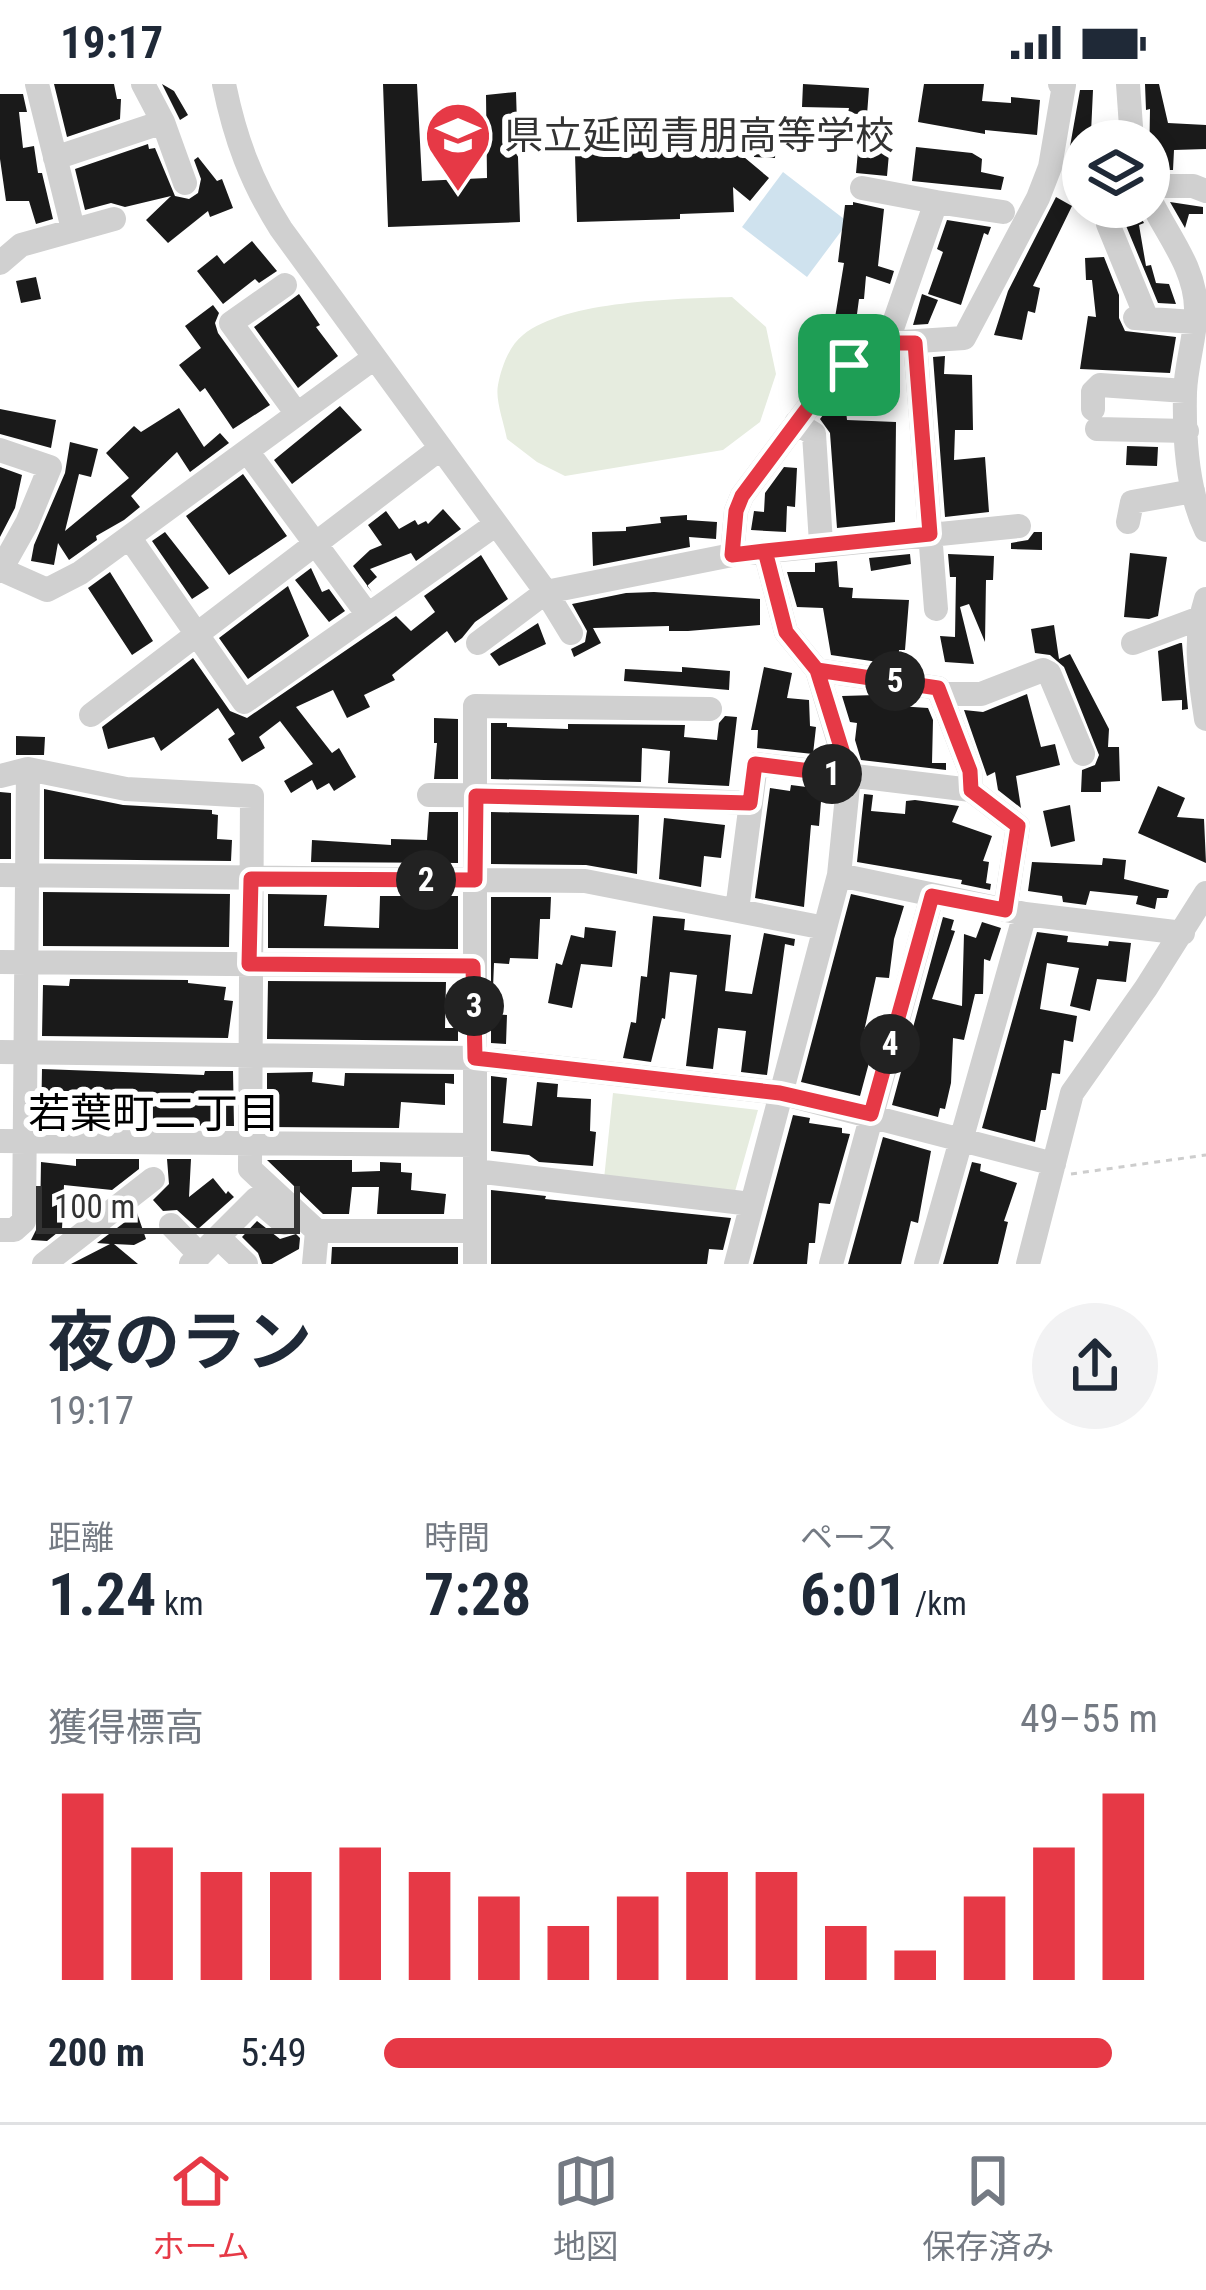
<!DOCTYPE html>
<html lang="ja">
<meta charset="utf-8">
<style>
:root{--surface:#fff;--page:#f2f2f3;--text:#1f2937;--muted:#747a83;--line:#e0e1e3;--accent:#e63946}
body{margin:0;font-family:"Roboto Condensed","Noto Sans JP",sans-serif;background:var(--page);color:var(--text);height:100vh;display:flex;flex-direction:column;font-size:45px;white-space:nowrap}
*{box-sizing:border-box;margin:0}
p{font-size:39px;color:var(--muted)}
.icon{flex:none;width:66px;height:66px;fill:none;stroke:currentColor;stroke-width:2;stroke-linecap:round;stroke-linejoin:round}
.map{position:relative;height:1180px;overflow:hidden}
.details{display:flex;flex-direction:column;background:var(--surface);flex:1}
.details>*{flex:none}
.tools{position:absolute;left:1062px;top:36px;display:grid;gap:24px}
.tools a{display:grid;place-items:center;width:108px;height:108px;border-radius:50%;background:var(--surface);box-shadow:0 6px 18px #0003;font-size:60px}
.scale{position:absolute;left:36px;bottom:30px;width:264px;box-sizing:border-box;padding-left:12px;border:6px solid #333;border-top:0;font-size:33px;line-height:42px;white-space:nowrap;color:#333;-webkit-text-stroke:9px #fff;paint-order:stroke}
.pin{position:absolute;display:grid;place-items:center;width:102px;height:102px;color:#fff;margin:-51px;border-radius:24px;box-shadow:0 6px 18px #0006}
.km{position:absolute;width:60px;height:60px;margin:-30px;border-radius:50%;background:#222;color:#fff;font-size:33px;line-height:60px;text-align:center}
.round{display:grid;place-items:center;flex:none;width:126px;height:126px;border-radius:63px;background:var(--page)}
.overview{display:flex;align-items:center;justify-content:space-between;height:204px;padding:0 48px}
h1{font-size:66px;font-weight:700;line-height:90px}
.figures{display:grid;grid-template-columns:repeat(3,1fr);gap:18px;height:204px;padding:12px 48px}
.figures div{display:grid;align-content:center}
.figures b{font-size:60px;font-weight:700}
.figures small{font-size:33px;font-weight:400}
.figures p{font-size:33px}
.chart{height:336px;padding:24px 48px}
.chart p{display:flex;justify-content:space-between}
.chart svg{width:100%;height:216px;margin-top:12px;stroke:var(--accent);stroke-width:6}
ul{padding:0 48px;list-style:none;font-size:39px}
li{display:grid;grid-template-columns:192px 144px 1fr;align-items:center;height:90px}
li i{height:30px;border-radius:15px;background:var(--accent)}
.status{display:flex;justify-content:space-between;align-items:center;height:84px;padding:0 60px;background:var(--surface);direction:ltr}
.status svg{height:33px;fill:currentColor}
.tabs{display:flex;justify-content:space-around;align-items:center;height:168px;border-top:3px solid var(--line);background:var(--surface);font-size:33px;color:var(--muted)}
.tabs a{display:grid;justify-items:center;gap:6px}
.tabs .selected{color:var(--accent)}
.map>svg:first-child{display:block}
</style>
<div class="status"><b>19:17</b><svg viewBox="0 0 49 12"><path d="M0 12V9h3v3zM5 12V6h3v6zM10 12V3h3v9zM15 12V0h3v12zM26 1h20v11H26zM47 4h2v5h-2z"/></svg></div>
<div class="map">
<svg width="1206" height="1180" viewBox="0 0 1206 1180">
<rect width="100%" height="100%" fill="#fff"/>
<!-- green -->
<path fill="#e6ecdf" d="M 732,213 L 766,243 L 776,290 L 760,338 L 723,366 L 565,392 L 537,378 L 507,355 C 504,339 495,316 498,301 C 501,284 509,262 523,251 C 566,216 676,215 732,213 Z
M 613,1009 L 758,1026 L 734,1111 L 604,1095 Z"/>
<!-- water -->
<path fill="#cfe2ee" d="M 783,88 L 848,138 L 807,193 L 742,143 Z"/>
<!-- building -->
<path fill="#1a1a1a" d="M 54,0 L 114,0 L 117,15 L 121,15 L 120,35 L 67,53 Z
M 162,0 L 174,7 L 188,31 L 180,36 Z
M 383,0 L 417,0 L 422,97 L 487,94 L 486,11 L 516,8 L 520,138 L 388,143 Z
M 803,0 L 869,4 L 867,31 L 848,29 L 849,24 L 802,23 Z
M 924,0 L 984,0 L 982,17 L 1011,19 L 1011,13 L 1040,16 L 1037,51 L 985,46 L 985,50 L 918,38 Z
M 1145,0 L 1159,0 L 1168,39 L 1206,41 L 1206,65 L 1174,66 L 1173,86 L 1149,86 L 1150,25 L 1146,26 Z
M 1080,6 L 1093,6 L 1091,49 L 1083,49 L 1083,87 L 1066,85 Z
M 0,10 L 23,10 L 27,28 L 19,28 L 23,64 L 34,62 L 38,89 L 42,89 L 53,135 L 36,140 L 29,117 L 6,117 L 0,75 Z
M 755,55 L 776,57 L 775,74 L 754,73 Z
M 859,56 L 890,58 L 887,92 L 856,89 Z
M 148,60 L 149,65 L 155,64 L 175,112 L 189,115 L 198,109 L 201,95 L 194,76 L 198,73 L 217,97 L 222,95 L 233,124 L 210,133 L 208,127 L 168,159 L 146,136 L 171,112 L 125,123 L 111,119 L 85,126 L 75,85 Z
M 732,63 L 769,94 L 750,117 L 733,103 L 734,128 L 680,130 L 680,135 L 577,138 L 575,70 Z
M 916,63 L 972,69 L 982,75 L 981,88 L 1004,93 L 1001,106 L 912,97 Z
M 1056,113 L 1072,122 L 1033,202 L 1040,204 L 1035,229 L 1028,227 L 1022,256 L 994,251 L 1008,207 Z
M 853,118 L 884,125 L 878,182 L 894,187 L 890,200 L 866,192 L 864,215 L 859,215 L 853,260 L 831,258 L 844,179 L 838,178 L 845,121 L 853,121 Z
M 1170,118 L 1203,123 L 1203,130 L 1189,130 L 1185,144 Z
M 1137,126 L 1144,139 L 1139,141 L 1146,182 L 1151,181 L 1156,199 L 1169,200 L 1176,220 L 1158,219 L 1122,132 Z
M 947,136 L 991,143 L 988,151 L 984,149 L 961,221 L 928,210 L 943,168 L 937,165 Z
M 252,157 L 277,187 L 259,199 L 255,195 L 223,220 L 197,187 L 217,171 L 224,180 Z
M 1104,173 L 1119,211 L 1119,234 L 1125,247 L 1176,253 L 1170,289 L 1080,285 L 1088,232 L 1096,233 L 1092,196 L 1086,196 L 1085,174 Z
M 36,193 L 41,215 L 21,219 L 16,197 Z
M 299,210 L 320,241 L 316,243 L 338,272 L 298,304 L 254,243 Z
M 922,210 L 938,216 L 928,240 L 913,241 Z
M 213,221 L 219,229 L 215,239 L 218,249 L 270,321 L 233,345 L 205,304 L 200,308 L 179,281 L 201,264 L 185,242 Z
M 945,272 L 944,290 L 972,291 L 973,346 L 955,346 L 954,376 L 985,373 L 989,428 L 945,433 L 933,273 Z
M 890,278 L 891,301 L 864,302 L 863,293 Z
M 845,317 L 847,336 L 896,338 L 895,438 L 837,444 L 830,349 L 820,335 L 833,318 Z
M 340,322 L 362,346 L 292,400 L 274,376 Z
M 179,324 L 204,363 L 220,349 L 229,359 L 190,388 L 177,368 L 131,412 L 140,423 L 124,436 L 96,452 L 97,456 L 69,476 L 58,459 L 54,481 L 31,477 L 34,461 L 65,389 L 70,358 L 98,365 L 91,393 L 79,390 L 65,447 L 129,394 L 106,369 L 134,342 L 141,348 Z
M 0,325 L 56,336 L 51,364 L 0,350 Z
M 1127,362 L 1158,363 L 1157,382 L 1126,381 Z
M 0,383 L 22,391 L 15,424 L 0,453 Z
M 784,383 L 797,384 L 795,423 L 787,422 L 786,448 L 751,446 L 754,427 L 764,428 L 765,409 Z
M 243,390 L 287,452 L 229,491 L 186,432 Z
M 443,425 L 461,445 L 416,477 L 411,469 L 370,485 L 377,493 L 367,502 L 372,508 L 353,482 L 370,466 L 382,461 L 368,441 L 386,427 L 399,445 L 415,436 L 418,441 L 426,437 L 428,440 Z
M 687,431 L 687,436 L 717,438 L 716,455 L 689,453 L 690,463 L 593,482 L 592,448 L 626,447 L 626,443 L 661,439 L 660,433 Z
M 165,448 L 209,504 L 192,515 L 152,457 Z
M 1034,448 L 1042,448 L 1042,466 L 1011,465 L 1011,459 L 1028,456 Z
M 1130,469 L 1167,473 L 1158,532 L 1149,535 L 1124,533 Z
M 910,470 L 911,480 L 871,487 L 869,474 Z
M 948,470 L 994,472 L 993,496 L 986,496 L 985,558 L 969,520 L 960,523 L 974,580 L 945,578 L 940,552 L 955,553 L 956,493 L 950,493 Z
M 481,471 L 508,515 L 475,538 L 462,554 L 455,559 L 447,547 L 392,591 L 395,596 L 364,611 L 370,623 L 347,634 L 333,606 L 296,623 L 332,669 L 339,664 L 356,693 L 334,707 L 329,699 L 317,706 L 312,696 L 291,709 L 284,697 L 313,680 L 280,637 L 259,653 L 265,664 L 242,678 L 228,655 L 235,650 L 218,624 L 161,667 L 154,653 L 108,665 L 102,643 L 193,574 L 230,627 L 247,634 L 396,532 L 411,547 L 435,528 L 424,512 Z
M 837,477 L 839,503 L 853,504 L 852,514 L 909,516 L 905,566 L 899,566 L 898,581 L 831,571 L 823,524 L 797,523 L 787,488 L 815,488 L 815,479 Z
M 311,484 L 322,508 L 329,505 L 345,527 L 329,538 L 295,496 Z
M 110,488 L 153,557 L 132,571 L 88,504 Z
M 288,502 L 309,552 L 248,595 L 219,554 Z
M 654,508 L 760,515 L 760,541 L 688,547 L 669,547 L 669,542 L 593,544 L 601,559 L 574,573 L 571,565 L 585,558 L 587,547 L 572,520 L 626,509 Z
M 538,539 L 546,560 L 499,582 L 490,570 Z
M 1054,541 L 1059,575 L 1070,570 L 1109,645 L 1108,663 L 1119,663 L 1120,697 L 1101,698 L 1101,708 L 1081,708 L 1082,686 L 1095,681 L 1099,671 L 1064,583 L 1050,571 L 1035,569 L 1031,545 Z
M 1180,559 L 1182,559 L 1188,625 L 1182,626 L 1182,616 L 1162,617 L 1158,567 Z
M 682,583 L 730,587 L 729,606 L 624,597 L 625,585 L 682,588 Z
M 764,583 L 792,589 L 787,614 L 809,616 L 810,642 L 816,643 L 813,670 L 757,664 L 758,646 L 751,646 Z
M 1027,610 L 1041,663 L 1055,660 L 1060,681 L 1016,692 L 1021,724 L 998,706 L 995,688 L 987,692 L 964,626 L 983,628 Z
M 876,611 L 898,615 L 898,622 L 928,624 L 933,636 L 932,679 L 946,679 L 946,686 L 861,676 L 855,656 L 857,639 L 850,638 L 842,612 Z
M 725,632 L 737,633 L 729,702 L 668,699 L 670,667 L 642,664 L 641,698 L 491,695 L 491,639 L 507,639 L 507,643 L 568,645 L 568,640 L 685,641 L 684,653 L 717,656 L 719,639 Z
M 434,634 L 458,635 L 458,695 L 434,695 L 437,659 L 434,659 Z
M 16,652 L 45,653 L 44,671 L 16,671 Z
M 791,701 L 822,705 L 819,742 L 811,741 L 804,823 L 755,814 L 770,704 L 790,707 Z
M 1158,702 L 1185,714 L 1177,733 L 1204,735 L 1206,779 L 1138,749 Z
M 44,705 L 123,721 L 212,726 L 212,730 L 218,731 L 217,755 L 232,756 L 231,777 L 44,775 Z
M 0,708 L 11,709 L 11,775 L 0,775 Z
M 864,710 L 873,711 L 871,727 L 905,730 L 906,717 L 915,716 L 959,722 L 952,738 L 992,752 L 983,777 L 989,778 L 986,799 L 991,800 L 990,806 L 961,800 L 962,796 L 857,778 Z
M 1070,721 L 1075,757 L 1051,763 L 1043,727 Z
M 429,728 L 458,728 L 458,779 L 311,778 L 312,756 L 391,761 L 391,755 L 427,756 Z
M 491,728 L 639,731 L 637,790 L 586,781 L 491,780 Z
M 664,734 L 725,741 L 721,774 L 704,772 L 701,803 L 659,795 Z
M 1103,774 L 1126,776 L 1124,795 L 1169,806 L 1167,814 L 1157,814 L 1155,825 L 1136,820 L 1138,812 L 1090,807 L 1086,821 L 1063,818 L 1062,812 L 1028,807 L 1032,778 L 1102,781 Z
M 43,808 L 230,810 L 229,863 L 43,862 Z
M 268,810 L 327,811 L 324,842 L 379,844 L 380,812 L 458,812 L 458,865 L 268,864 Z
M 851,810 L 904,822 L 894,855 L 889,894 L 876,893 L 861,961 L 873,964 L 860,1012 L 801,998 Z
M 491,813 L 551,813 L 550,835 L 540,835 L 538,875 L 510,874 L 509,880 L 494,879 L 492,930 L 507,931 L 506,960 L 491,959 Z
M 653,832 L 685,835 L 684,846 L 731,851 L 725,907 L 752,910 L 764,849 L 795,855 L 794,862 L 785,860 L 767,991 L 741,988 L 746,947 L 718,944 L 713,985 L 686,982 L 697,891 L 670,888 L 665,935 L 662,934 L 651,978 L 623,974 L 631,938 L 636,939 L 641,892 L 647,893 Z
M 943,833 L 954,836 L 951,846 L 955,847 L 932,915 L 962,922 L 964,850 L 976,854 L 982,838 L 1001,844 L 990,877 L 984,875 L 983,910 L 975,910 L 964,956 L 953,954 L 951,999 L 945,1025 L 940,1024 L 938,1033 L 892,1021 Z
M 585,843 L 616,847 L 612,883 L 581,880 L 572,924 L 548,919 L 556,879 L 562,881 L 571,851 L 584,854 Z
M 1037,848 L 1068,852 L 1067,858 L 1108,862 L 1109,857 L 1131,859 L 1126,898 L 1097,895 L 1090,927 L 1070,922 L 1079,884 L 1047,879 L 1040,925 L 1077,932 L 1073,958 L 1064,956 L 1060,990 L 1052,989 L 1046,1026 L 1041,1026 L 1035,1058 L 982,1044 Z
M 70,895 L 188,896 L 188,899 L 226,903 L 224,916 L 233,917 L 228,954 L 42,952 L 43,901 L 69,902 Z
M 268,897 L 446,898 L 445,944 L 458,944 L 458,957 L 267,955 Z
M 42,985 L 204,991 L 205,987 L 233,987 L 234,1042 L 41,1041 Z
M 313,988 L 312,998 L 344,1002 L 345,989 L 454,990 L 454,1000 L 445,999 L 445,1021 L 401,1018 L 399,1044 L 267,1043 L 267,989 Z
M 491,992 L 507,994 L 503,1039 L 532,1042 L 537,998 L 558,1000 L 557,1013 L 591,1015 L 590,1047 L 596,1048 L 593,1082 L 539,1078 L 529,1071 L 491,1067 Z
M 793,1031 L 810,1034 L 809,1039 L 842,1044 L 842,1049 L 850,1050 L 830,1120 L 819,1119 L 815,1159 L 809,1159 L 807,1180 L 753,1180 Z
M 883,1053 L 931,1067 L 918,1139 L 911,1137 L 901,1180 L 848,1180 Z
M 76,1075 L 139,1075 L 139,1085 L 112,1106 L 64,1101 L 62,1145 L 47,1157 L 31,1156 L 40,1138 L 41,1078 L 76,1082 Z
M 167,1075 L 191,1075 L 189,1113 L 213,1094 L 226,1110 L 228,1107 L 234,1113 L 198,1145 L 177,1126 L 163,1127 L 153,1116 L 169,1100 Z
M 267,1076 L 352,1076 L 352,1088 L 380,1087 L 380,1078 L 401,1079 L 401,1088 L 412,1089 L 411,1106 L 446,1110 L 444,1130 L 377,1130 L 379,1103 L 352,1103 L 349,1130 L 323,1130 Z
M 972,1078 L 981,1080 L 980,1087 L 1017,1099 L 1004,1137 L 1008,1138 L 998,1180 L 943,1180 Z
M 491,1106 L 546,1112 L 545,1115 L 731,1134 L 723,1166 L 709,1165 L 707,1180 L 491,1180 Z
M 137,1129 L 146,1155 L 134,1161 L 114,1160 L 138,1180 L 71,1180 L 110,1160 L 97,1159 Z
M 257,1137 L 280,1155 L 296,1150 L 300,1154 L 299,1165 L 272,1180 L 262,1180 L 258,1169 L 242,1153 Z
M 332,1163 L 458,1163 L 458,1180 L 331,1180 Z"/>
<g fill="none" stroke-linecap="round" stroke-linejoin="round">
<!-- path -->
<path stroke="#cdcdcd" stroke-width="3" stroke-dasharray="6 6" stroke-linecap="butt" d="M 1071,1090 L 1206,1071"/>
<!-- minor -->
<path stroke="#d0d0d0" stroke-width="24" d="M 37,0 L 73,145
M 143,0 L 163,38 L 185,99
M 224,0 C 235,54 251,98 281,145 L 546,508 L 732,471 L 736,427 L 742,412 L 831,293 L 887,259 L 964,254 L 1038,114 L 1050,83 L 1064,1 L 1060,0
M 1128,0 L 1132,57
M 55,74 L 163,38
M 1149,102 L 1193,102 L 1206,107
M 862,104 L 936,118
M 1149,113 C 1166,150 1195,182 1196,224 C 1196,252 1186,280 1185,308 C 1184,351 1187,407 1206,446
M 1108,140 L 1147,235
M 0,179 L 21,161 L 114,135
M 285,201 L 231,239 L 297,330
M 1135,234 L 1194,238
M 915,258 L 936,525
M 887,259 L 936,118 L 1003,128
M 1093,325 L 1093,308 L 1100,301 L 1185,307
M 796,339 L 814,350 L 821,459
M 1097,345 L 1187,347
M 0,366 L 50,383 L 27,439 L 0,487
M 1128,438 L 1132,418 L 1193,407
M 129,453 L 244,618 L 368,531 L 247,367
M 752,469 L 1019,442
M 0,485 L 47,506 L 80,489 L 374,274
M 1206,515 C 1193,555 1200,594 1206,635
M 368,531 L 495,441
M 478,559 L 546,508 L 571,549
M 1133,559 L 1200,534
M 817,586 L 938,604 L 970,687 L 971,706 L 1018,742 L 1005,826
M 940,610 L 981,610 L 1043,586 L 1049,589 L 1083,670
M 91,631 L 441,364
M 0,692 L 28,685 L 126,705 L 252,712 L 250,1085 L 317,1147 L 314,1180
M 429,711 L 590,712 L 750,719
M 0,791 L 585,797 L 825,844
M 839,791 L 1025,830 L 1183,849
M 737,826 L 756,680 L 971,706
M 0,878 L 473,882
M 0,968 L 475,974 L 780,1009 L 1054,1080
M 0,1057 L 475,1061
M 475,1087 L 751,1120
M 171,1141 L 200,1171
M 0,1146 L 14,1146 L 24,1137 L 28,685
M 317,1147 L 475,1147
M 218,1153 L 246,1180
M 44,1180 L 153,1095
M 191,1180 L 256,1115 L 284,1139
M 475,1180 L 475,622 L 710,625
M 736,1180 L 839,791 L 849,692 L 817,586 L 786,548 L 765,467
M 831,1180 L 932,812
M 926,1180 L 1025,830
M 1028,1180 L 1072,1009 L 1146,904 L 1206,809"/>
</g>
<g fill="none" stroke-linecap="round" stroke-linejoin="round">
<defs>
<path id="route" d="M 849,281 L 831,293 L 742,412 L 736,427 L 732,471 L 765,467 L 786,548 L 817,586 L 850,692 L 755,680 L 750,719 L 476,712 L 475,796 L 251,795 L 249,880 L 473,882 L 475,974 L 780,1009 L 871,1030 L 932,812 L 1005,826 L 1018,742 L 971,706 L 970,687 L 938,604 L 817,586 L 786,548 L 765,467 L 930,450 L 915,259 L 886,259 L 849,281"/>
</defs>
<!-- route casing -->
<use href="#route" stroke="#fff" stroke-width="24"/>
<!-- route -->
<use href="#route" stroke="#e63946" stroke-width="15"/>
</g>
<!-- icons -->
<defs>
<symbol id="school-pin" viewBox="-11 -11 22 30"><path d="M0 17L-7.5 6A9.5 9.5 0 1 1 7.5 6Z" fill="#e63946" stroke="#fff"/><path d="M0-5L7-2L0 1L-7-2ZM-4 1L0 2.5L4 1V4Q0 6-4 4Z" fill="#fff"/></symbol>
</defs>
<g fill-rule="evenodd">
<use href="#school-pin" x="420" y="13" width="76" height="104"/>
</g>
<g text-anchor="middle" stroke-width="12" stroke-linejoin="round" paint-order="stroke">
<!-- poi labels -->
<g font-size="39" fill="#333" stroke="#fff" text-anchor="start">
<text x="504" y="65">県立延岡青朋高等学校</text>
</g>
<!-- neighbourhood labels -->
<g font-size="42" fill="#000" stroke="#fff">
<text x="154" y="1044">若葉町二丁目</text>
</g>
</g>
</svg>
<div class="tools">
<a><svg class="icon" aria-label="layers" viewBox="0 0 24 24"><path d="M12 4l9 5-9 5-9-5zM3 14l9 5 9-5"/></svg></a>
</div>
<div class="scale">100 m</div>
<div class="pin" style="left:849px;top:281px;background:#1e9e55"><svg class="icon" aria-label="arrive" viewBox="0 0 24 24"><path d="M6 21V4h12l-3 4 3 4H6"/></svg></div>
<b class="km" style="left:832px;top:690px">1</b>
<b class="km" style="left:426px;top:796px">2</b>
<b class="km" style="left:474px;top:922px">3</b>
<b class="km" style="left:890px;top:960px">4</b>
<b class="km" style="left:895px;top:597px">5</b>
</div>
<section class="details">
<div class="overview"><div><h1>夜のラン</h1><p>19:17</p></div><a class="round"><svg class="icon" aria-label="share" viewBox="0 0 24 24"><path d="M12 15V3M7 8l5-5 5 5M5 13v7h14v-7"/></svg></a></div>
<div class="figures">
<div><p>距離</p><b>1.24<small> km</small></b></div>
<div><p>時間</p><b>7:28</b></div>
<div><p>ペース</p><b>6:01<small> /km</small></b></div>
</div>
<div class="chart"><p><span>獲得標高</span>49–55 m</p>
<svg viewBox="0 0 160 44" preserveAspectRatio="none"><path d="M5 44V6M15 44V17M25 44V22M35 44V22M45 44V17M55 44V22M65 44V27M75 44V33M85 44V27M95 44V22M105 44V22M115 44V33M125 44V38M135 44V27M145 44V17M155 44V6"/></svg>
</div>
<ul>
<li><b>200 m</b>5:49<i style="width:94%"></i></li>
</ul>
</section>
<nav class="tabs">
<a class="selected"><svg class="icon" aria-label="home" viewBox="0 0 24 24"><path d="M3 11l9-7 9 7M6 9v11h12V9"/></svg>ホーム</a>
<a><svg class="icon" aria-label="map" viewBox="0 0 24 24"><path d="M3 6l6-2 6 2 6-2v14l-6 2-6-2-6 2zM9 4v14M15 6v14"/></svg>地図</a>
<a><svg class="icon" aria-label="saved" viewBox="0 0 24 24"><path d="M7 4h10v16l-5-4-5 4z"/></svg>保存済み</a>
</nav>
